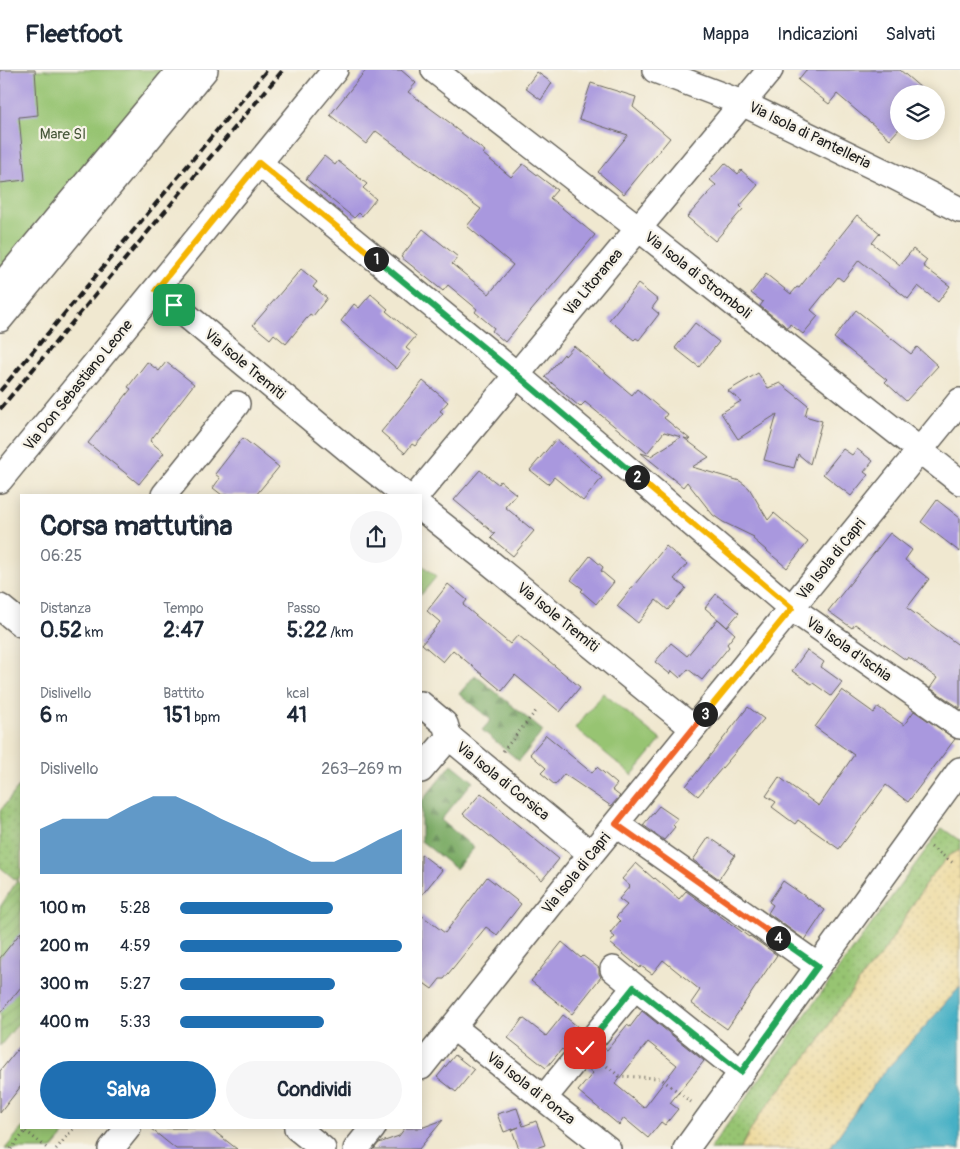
<!DOCTYPE html>
<html lang="it">
<meta charset="utf-8">
<style>
:root{--surface:#fff;--page:#f6f6f7;--text:#1f2937;--muted:#747a83;--line:#e0e1e3;--accent:#1f6fb2}
body{margin:0;font-family:Pangolin,sans-serif;background:var(--page);color:var(--text);height:100vh;display:flex;flex-direction:column;font-size:19px;white-space:nowrap}
*{box-sizing:border-box;margin:0}
p{font-size:16px;color:var(--muted)}
.icon{flex:none;width:28px;height:28px;fill:none;stroke:currentColor;stroke-width:2;stroke-linecap:round;stroke-linejoin:round}
.map{position:relative;flex:1;overflow:hidden}
.drawer{position:absolute;left:20px;top:424px;width:402px;height:635px;display:flex;flex-direction:column;background:var(--surface);border-radius:0px;box-shadow:0 2px 12px #0003}
.drawer>*{flex:none}
.buttons{position:absolute;left:890px;top:15px;display:grid;gap:10px}
.buttons a{display:grid;place-items:center;width:55px;height:55px;border-radius:50%;background:var(--surface);box-shadow:0 2px 12px #0003;font-size:25px}
.pin{position:absolute;display:grid;place-items:center;width:42px;height:42px;color:#fff;margin:-21px;border-radius:10px;box-shadow:0 2px 8px #0006}
.km{position:absolute;width:25px;height:25px;margin:-12px;border-radius:50%;background:#222;color:#fff;font-size:14px;line-height:25px;text-align:center}
.round{display:grid;place-items:center;flex:none;width:52px;height:52px;border-radius:26px;background:var(--page)}
.headline{display:flex;align-items:center;justify-content:space-between;height:85px;padding:0 20px}
h1{font-size:28px;font-weight:700;line-height:38px}
.figures{display:grid;grid-template-columns:repeat(3,1fr);gap:8px;height:85px;padding:5px 20px}
.figures div{display:grid;align-content:center}
.figures b{font-size:21px;font-weight:700}
.figures small{font-size:14px;font-weight:400}
.figures p{font-size:14px}
.chart{height:140px;padding:10px 20px}
.chart p{display:flex;justify-content:space-between}
.chart svg{width:100%;height:90px;margin-top:5px;fill:var(--accent);opacity:.7}
.button{display:flex;gap:10px;margin-top:auto;padding:10px 20px}
.button a{flex:1;height:58px;border-radius:30px;background:var(--accent);color:#fff;font-size:20px;font-weight:700;line-height:58px;text-align:center}
.button a+a{background:var(--page);color:var(--text)}
ul{padding:0 20px;list-style:none;font-size:16px}
li{display:grid;grid-template-columns:80px 60px 1fr;align-items:center;height:38px}
li i{height:12px;border-radius:6px;background:var(--accent)}
header{display:flex;align-items:center;gap:30px;box-sizing:border-box;height:70px;padding:0 25px;background:var(--surface);border-bottom:1px solid var(--line)}
header strong{font-size:24px}
nav{display:flex;gap:28px;margin-inline-start:auto;font-size:18px}
.map>svg:first-child{display:block}
</style>
<header>
<strong>Fleetfoot</strong>
<nav><a>Mappa</a><a>Indicazioni</a><a>Salvati</a></nav>
</header>
<div class="map">
<svg width="960" height="1079" viewBox="0 0 960 1079">
<defs>
<pattern id="grass-dots" width="8" height="8" patternUnits="userSpaceOnUse" patternTransform="scale(1.25)"><rect width="8" height="8" fill="#97c472"/><path d="M2 2h.1M6 6h.1" fill="none" stroke="#82a862" stroke-width="1.8" stroke-linecap="round"/></pattern>
<pattern id="forest-firs" width="22" height="20" patternUnits="userSpaceOnUse" patternTransform="scale(1.25)"><rect width="22" height="20" fill="#79aa64"/><path d="M5 1l3.5 6h-7zM16 11l3.5 6h-7z" fill="#628a52"/></pattern>
<pattern id="sand-dots" width="8" height="8" patternUnits="userSpaceOnUse" patternTransform="scale(1.25)"><rect width="8" height="8" fill="#eeda9e"/><path d="M2 2h.1M6 6h.1" fill="none" stroke="#ccba88" stroke-width="1.8" stroke-linecap="round"/></pattern>
<pattern id="garden-furrows" width="10" height="10" patternUnits="userSpaceOnUse" patternTransform="scale(1.25)"><rect width="10" height="10" fill="#97c472"/><path d="M-1 1l2-2M0 10L10 0M9 11l2-2" fill="none" stroke="#82a862"/></pattern>
</defs>
<rect width="100%" height="100%" fill="#f7f3e8"/>
<filter id="ink" filterUnits="userSpaceOnUse"><feTurbulence type="fractalNoise" baseFrequency=".02" numOctaves="2"/><feDisplacementMap in="SourceGraphic" scale="10" xChannelSelector="R" yChannelSelector="G"/><feConvolveMatrix kernelMatrix="1 2 1 2 8 2 1 2 1" color-interpolation-filters="sRGB"/></filter>
<filter id="wash" filterUnits="userSpaceOnUse"><feTurbulence type="fractalNoise" baseFrequency=".0096" numOctaves="4" result="noise"/><feDisplacementMap in="SourceGraphic" scale="20" xChannelSelector="R" yChannelSelector="G"/><feGaussianBlur stdDeviation="1.12" result="paint"/><feColorMatrix in="noise" values="0 0 0 0 0 0 0 0 0 0 0 0 0 0 0 0 0 1.4 0 .05"/><feComposite in="paint" operator="in"/></filter>
<g filter="url(#wash)">
<rect width="100%" height="100%" fill="#f0e8d0"/>
<!-- grass -->
<path fill="url(#grass-dots)" stroke="#5a7047" d="M 21,714 L 21,805 L 17,811 L 0,797 L 0,741 Z
M 942,758 L 959,770 L 960,769 L 960,780 L 949,786 L 928,810 L 894,866 L 879,888 L 866,902 L 837,942 L 818,973 L 759,1046 L 740,1079 L 710,1079 L 806,944 Z"/>
<!-- forest -->
<path fill="url(#forest-firs)" stroke="#4a6340" d="M 475,605 L 543,661 L 519,691 L 482,660 L 491,650 L 459,624 Z
M 452,694 L 473,711 L 441,750 L 474,778 L 456,799 L 421,771 L 421,732 Z"/>
<!-- sand -->
<path fill="url(#sand-dots)" stroke="#857b5d" d="M 960,780 L 960,917 L 878,1009 L 829,1079 L 740,1079 L 759,1046 L 818,973 L 837,942 L 866,902 L 879,888 L 894,866 L 928,810 L 949,786 Z"/>
<!-- park -->
<path fill="#97c472" stroke="#5a7047" d="M 0,0 L 197,0 L 0,239 Z
M 421,494 L 436,507 L 421,525 Z
M 603,623 L 661,670 L 632,705 L 575,658 Z
M 22,1058 L 70,1058 L 52,1079 L 5,1079 Z"/>
<!-- garden -->
<path fill="url(#garden-furrows)" stroke="#5a7047" d="M 17,811 L 21,815 L 21,950 L 0,976 L 0,837 Z"/>
<!-- water -->
<path fill="#47b0c5" stroke="#326670" d="M 960,917 L 960,1079 L 829,1079 L 878,1009 Z"/>
<g id="blocks">
<!-- building -->
<path fill="#a998de" fill-rule="evenodd" d="M 0,0 L 35,0 L 38,45 L 19,47 L 25,110 L 0,113 Z
M 366,0 L 401,0 L 416,13 L 408,22 L 453,55 L 452,56 L 485,81 L 483,84 L 511,107 L 523,94 L 557,120 L 550,128 L 595,165 L 505,272 L 492,261 L 494,258 L 475,242 L 477,239 L 448,215 L 443,221 L 401,187 L 423,159 L 458,187 L 452,194 L 489,224 L 513,195 L 467,156 L 481,139 L 376,61 L 366,74 L 330,45 Z
M 806,0 L 900,0 L 928,24 L 899,24 L 899,59 L 890,69 L 837,24 L 829,34 L 798,10 Z
M 537,2 L 552,13 L 541,30 L 525,18 Z
M 591,13 L 636,27 L 633,37 L 670,68 L 624,124 L 598,102 L 628,65 L 579,49 Z
M 324,86 L 335,95 L 338,91 L 367,114 L 363,118 L 376,129 L 362,146 L 359,143 L 354,148 L 306,109 Z
M 725,93 L 738,104 L 741,100 L 758,115 L 740,136 L 743,139 L 715,171 L 687,147 L 716,115 L 710,110 Z
M 857,145 L 880,163 L 872,173 L 900,195 L 913,179 L 927,190 L 923,196 L 950,216 L 938,232 L 918,216 L 908,229 L 859,190 L 843,211 L 838,207 L 811,240 L 818,246 L 803,264 L 790,254 L 788,258 L 760,236 L 763,232 L 751,223 L 766,204 L 791,224 L 797,217 L 799,218 Z
M 301,199 L 317,212 L 313,217 L 327,228 L 313,246 L 310,244 L 286,274 L 274,264 L 270,269 L 253,255 Z
M 638,214 L 658,230 L 652,238 L 659,244 L 639,270 L 636,268 L 634,270 L 609,250 Z
M 371,224 L 388,239 L 386,241 L 416,266 L 406,278 L 411,282 L 397,299 L 341,251 L 354,234 L 359,238 Z
M 856,240 L 911,284 L 917,277 L 938,296 L 906,331 L 885,312 L 887,310 L 834,268 Z
M 695,253 L 719,272 L 699,297 L 675,278 Z
M 574,276 L 632,325 L 637,319 L 667,344 L 664,348 L 691,370 L 684,368 L 709,387 L 692,397 L 740,411 L 749,418 L 768,450 L 774,443 L 808,472 L 787,498 L 753,469 L 754,467 L 723,452 L 713,445 L 687,412 L 683,417 L 641,383 L 651,386 L 681,367 L 664,362 L 647,383 L 585,332 L 580,337 L 545,307 L 564,284 L 565,286 Z
M 147,292 L 159,301 L 166,292 L 194,314 L 150,371 L 164,383 L 139,414 L 88,373 L 131,319 L 128,317 Z
M 758,303 L 768,318 L 780,313 L 808,335 L 805,346 L 822,351 L 810,394 L 798,384 L 794,398 L 764,390 L 777,344 L 738,369 L 721,343 L 741,331 L 728,321 Z
M 423,311 L 448,332 L 440,341 L 443,343 L 429,360 L 415,376 L 412,374 L 405,383 L 381,362 Z
M 243,368 L 279,397 L 256,425 L 222,425 L 213,418 L 220,408 L 215,404 Z
M 556,369 L 602,408 L 583,431 L 554,407 L 548,414 L 530,400 Z
M 843,379 L 852,385 L 857,379 L 873,391 L 864,402 L 868,405 L 851,426 L 823,404 Z
M 480,400 L 498,414 L 500,411 L 516,424 L 505,437 L 534,461 L 513,486 L 491,468 L 495,464 L 454,430 Z
M 937,430 L 960,448 L 960,482 L 921,452 Z
M 890,463 L 912,480 L 905,490 L 929,509 L 907,538 L 960,576 L 960,638 L 930,618 L 937,608 L 908,587 L 906,590 L 855,554 L 852,558 L 828,541 Z
M 666,476 L 687,494 L 674,509 L 686,518 L 668,540 L 656,530 L 638,553 L 617,536 Z
M 590,486 L 603,497 L 601,501 L 614,512 L 596,534 L 581,521 L 583,519 L 571,510 Z
M 448,514 L 467,530 L 463,535 L 510,574 L 518,565 L 580,617 L 560,642 L 515,605 L 502,621 L 453,580 L 443,592 L 422,574 L 440,552 L 427,541 Z
M 716,524 L 739,543 L 727,557 L 705,538 Z
M 718,549 L 735,564 L 727,574 L 729,577 L 702,610 L 688,599 L 680,608 L 672,601 L 670,604 L 655,592 L 671,573 L 687,586 Z
M 807,580 L 824,592 L 821,597 L 842,612 L 831,626 L 813,613 L 811,614 L 792,601 Z
M 842,620 L 874,643 L 878,637 L 904,655 L 914,641 L 955,669 L 908,732 L 886,715 L 839,779 L 798,750 L 795,754 L 772,737 L 776,732 L 766,726 L 779,707 L 819,736 L 854,685 L 815,657 Z
M 748,637 L 764,649 L 698,726 L 686,716 Z
M 546,665 L 592,703 L 597,697 L 617,714 L 612,720 L 620,726 L 611,736 L 564,704 L 555,715 L 541,703 L 546,698 L 530,684 Z
M 481,723 L 504,742 L 503,743 L 559,789 L 542,810 L 463,744 Z
M 659,736 L 678,749 L 673,755 L 675,757 L 664,770 L 643,755 Z
M 709,767 L 735,785 L 719,809 L 693,790 Z
M 421,784 L 442,800 L 421,826 Z
M 636,793 L 654,809 L 655,808 L 679,829 L 686,821 L 749,867 L 750,866 L 777,885 L 727,959 L 691,933 L 700,920 L 663,890 L 652,904 L 641,896 L 640,898 L 610,873 L 615,867 L 610,863 L 620,851 L 616,847 L 627,835 L 619,829 L 630,816 L 622,809 Z
M 487,807 L 521,834 L 497,865 L 486,857 L 444,909 L 440,909 L 432,919 L 421,911 L 421,845 L 445,863 Z
M 783,811 L 825,840 L 805,870 L 768,843 L 773,835 L 769,832 Z
M 21,862 L 21,917 L 0,943 L 0,888 Z
M 562,872 L 581,888 L 583,886 L 599,898 L 599,904 L 601,907 L 572,944 L 531,911 Z
M 642,941 L 704,991 L 670,1033 L 678,1039 L 665,1055 L 661,1052 L 648,1068 L 624,1048 L 619,1055 L 578,1021 L 593,1003 L 587,998 L 604,978 L 607,980 L 627,955 L 630,957 ZM 648,972 L 677,995 L 644,1038 L 615,1014 Z
M 563,945 L 582,960 L 564,981 L 562,979 L 546,998 L 508,968 L 523,948 L 546,966 Z
M 21,975 L 21,1016 L 0,1043 L 0,1001 Z
M 455,985 L 474,1000 L 456,1022 L 437,1007 Z
M 517,1038 L 523,1056 L 536,1051 L 545,1075 L 533,1079 L 519,1079 L 512,1060 L 519,1057 L 504,1062 L 497,1044 Z
M 443,1050 L 419,1079 L 374,1079 L 379,1073 L 399,1066 L 405,1058 L 421,1058 Z
M 150,1058 L 210,1058 L 237,1079 L 176,1079 Z"/>
</g>
</g>
<g filter="url(#ink)">
<use href="#blocks" fill-opacity="0" stroke="#66635b" stroke-width="1"/>
<g fill="none" stroke-linecap="round" stroke-linejoin="round">
<defs>
<path id="minor" d="M 434,0 L 638,158 L 960,412
M 655,0 L 742,33 L 895,107 L 960,140
M 259,93 L 517,305 L 791,538 L 960,656
M 0,217 L 180,0
M 156,220 L 357,387 L 405,425
M 0,249 L 205,0
M 0,410 L 335,0
M 164,425 L 237,334
M 417,425 L 770,0
M 421,438 L 483,487 L 693,658
M 0,537 L 21,554
M 421,634 L 445,654 L 449,667 L 591,784
M 421,700 L 449,667
M 616,754 L 818,896
M 613,899 L 635,917
M 453,957 L 608,1079
M 421,997 L 591,784 L 960,331
M 544,1028 L 635,917 L 741,1002
M 297,1058 L 323,1079
M 111,1079 L 128,1058
M 356,1079 L 373,1058
M 686,1079 L 960,700"/>
</defs>
<!-- minor casing -->
<use href="#minor" stroke="#66635b" stroke-width="28"/>
<!-- path -->
<path stroke="#66635b" stroke-width="3" stroke-dasharray="1 4" stroke-linecap="butt" d="M 503,681 L 536,641
M 931,777 L 953,793
M 603,993 L 619,1006 L 660,1008 L 691,1032
M 22,1058 L 48,1079
M 11,1079 L 28,1058
M 56,1079 L 74,1058"/>
<!-- minor -->
<use href="#minor" stroke="#fff" stroke-width="25"/>
<!-- rail -->
<path stroke="#1c1c1c" stroke-width="4" stroke-dasharray="8 4" stroke-linecap="butt" d="M 0,321 L 267,0
M 0,339 L 283,0"/>
</g>
</g>
<g fill="none" stroke-linecap="round" stroke-linejoin="round" filter="url(#ink)">
<defs>
<path id="split-1" d="M 174,235 L 156,220 L 259,93 L 376,189"/>
<path id="split-2" d="M 376,189 L 517,305 L 637,407"/>
<path id="split-3" d="M 637,407 L 792,538 L 705,644"/>
<path id="split-4" d="M 705,644 L 616,754 L 778,868"/>
<path id="split-5" d="M 585,978 L 634,917 L 741,1002 L 818,896 L 778,868"/>
</defs>
<!-- split-1 casing -->
<use href="#split-1" stroke="#fff" stroke-width="10"/>
<!-- split-2 casing -->
<use href="#split-2" stroke="#fff" stroke-width="10"/>
<!-- split-3 casing -->
<use href="#split-3" stroke="#fff" stroke-width="10"/>
<!-- split-4 casing -->
<use href="#split-4" stroke="#fff" stroke-width="10"/>
<!-- split-5 casing -->
<use href="#split-5" stroke="#fff" stroke-width="10"/>
<!-- split-1 -->
<use href="#split-1" stroke="#f5b400" stroke-width="6"/>
<!-- split-2 -->
<use href="#split-2" stroke="#22a559" stroke-width="6"/>
<!-- split-3 -->
<use href="#split-3" stroke="#f5b400" stroke-width="6"/>
<!-- split-4 -->
<use href="#split-4" stroke="#f0652b" stroke-width="6"/>
<!-- split-5 -->
<use href="#split-5" stroke="#22a559" stroke-width="6"/>
</g>
<g text-anchor="middle" stroke-width="4.5" stroke-linejoin="round" paint-order="stroke">
<!-- park labels -->
<g font-size="15" fill="#47573a" stroke="#f7f3e8">
<text x="63" y="69">Mare SI</text>
</g>
<!-- street labels -->
<g font-size="15" fill="#1c1c1c" stroke="#f7f3e8">
<text transform="translate(810 65) rotate(26)" y="5">Via Isola di Pantelleria</text>
<text transform="translate(698 205) rotate(38)" y="5">Via Isola di Stromboli</text>
<text transform="translate(593 212) rotate(-50)" y="5">Via Litoranea</text>
<text transform="translate(245 294) rotate(40)" y="5">Via Isole Tremiti</text>
<text transform="translate(78 315) rotate(-51)" y="5">Via Don Sebastiano Leone</text>
<text transform="translate(831 489) rotate(-51)" y="5">Via Isola di Capri</text>
<text transform="translate(558 547) rotate(39)" y="5">Via Isole Tremiti</text>
<text transform="translate(849 579) rotate(35)" y="5">Via Isola d'Ischia</text>
<text transform="translate(503 711) rotate(39)" y="5">Via Isola di Corsica</text>
<text transform="translate(576 803) rotate(-51)" y="5">Via Isola di Capri</text>
<text transform="translate(531 1018) rotate(38)" y="5">Via Isola di Ponza</text>
</g>
</g>
</svg>
<div class="buttons">
<a><svg class="icon" aria-label="layers" viewBox="0 0 24 24"><path d="M12 4l9 5-9 5-9-5zM3 14l9 5 9-5"/></svg></a>
</div>
<div class="pin" style="left:174px;top:235px;background:#1e9e55"><svg class="icon" aria-label="arrive" viewBox="0 0 24 24"><path d="M6 21V4h12l-3 4 3 4H6"/></svg></div>
<div class="pin" style="left:585px;top:978px;background:#d93025"><svg class="icon" aria-label="check" viewBox="0 0 24 24"><path d="M5 12l5 5 9-10"/></svg></div>
<b class="km" style="left:376px;top:189px">1</b>
<b class="km" style="left:637px;top:407px">2</b>
<b class="km" style="left:705px;top:644px">3</b>
<b class="km" style="left:778px;top:868px">4</b>
<section class="drawer">
<div class="headline"><div><h1>Corsa mattutina</h1><p>06:25</p></div><a class="round"><svg class="icon" aria-label="share" viewBox="0 0 24 24"><path d="M12 15V3M7 8l5-5 5 5M5 13v7h14v-7"/></svg></a></div>
<div class="figures">
<div><p>Distanza</p><b>0.52<small> km</small></b></div>
<div><p>Tempo</p><b>2:47</b></div>
<div><p>Passo</p><b>5:22<small> /km</small></b></div>
</div>
<div class="figures">
<div><p>Dislivello</p><b>6<small> m</small></b></div>
<div><p>Battito</p><b>151<small> bpm</small></b></div>
<div><p>kcal</p><b>41</b></div>
</div>
<div class="chart"><p><span>Dislivello</span>263–269 m</p>
<svg viewBox="0 0 160 44" preserveAspectRatio="none"><path d="M0 44V22L10 17L20 17L30 17L40 11L50 6L60 6L70 11L80 17L90 22L100 27L110 33L120 38L130 38L140 33L150 27L160 22V44z"/></svg>
</div>
<ul>
<li><b>100 m</b>5:28<i style="width:69%"></i></li>
<li><b>200 m</b>4:59<i style="width:100%"></i></li>
<li><b>300 m</b>5:27<i style="width:70%"></i></li>
<li><b>400 m</b>5:33<i style="width:65%"></i></li>
</ul>
<div class="button"><a>Salva</a><a>Condividi</a></div>
</section>
</div>
